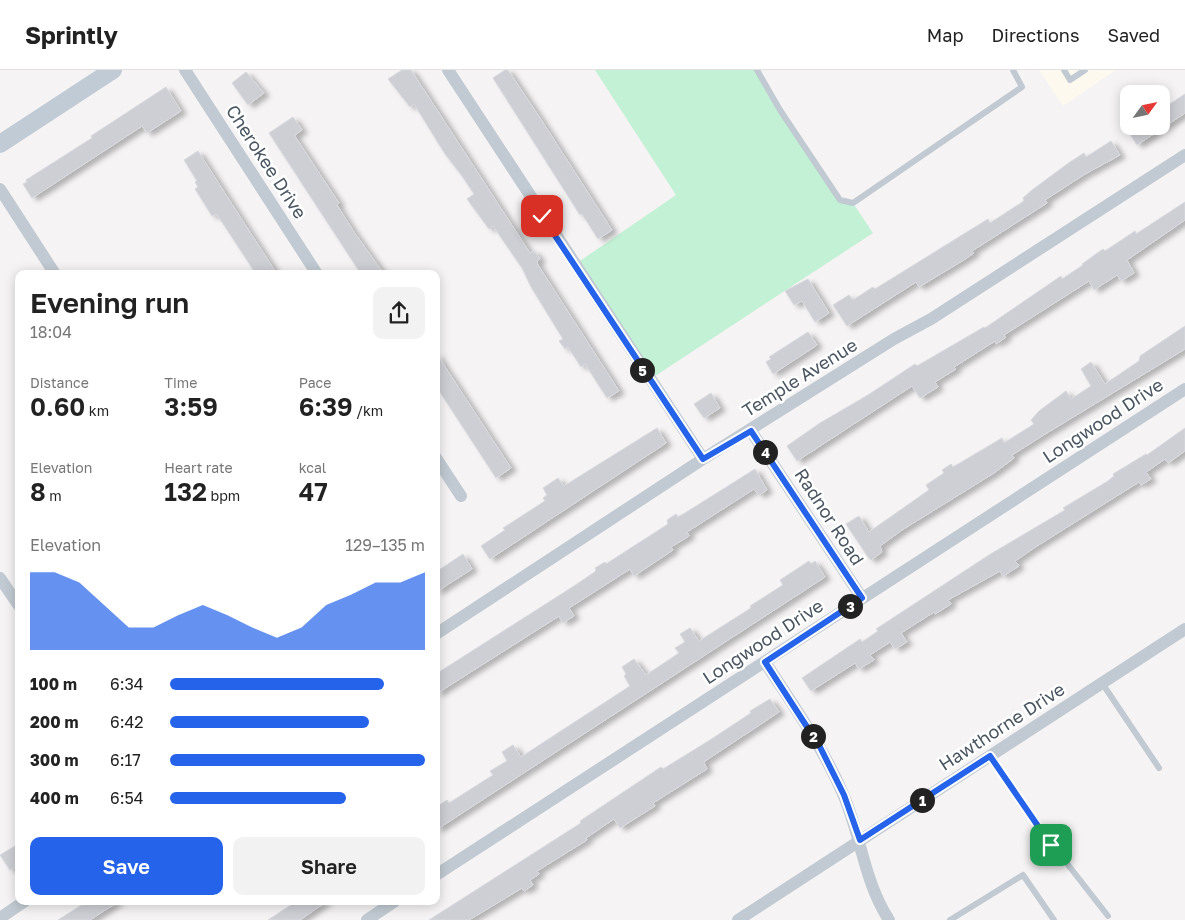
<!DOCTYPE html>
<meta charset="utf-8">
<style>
:root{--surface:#fff;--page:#f2f2f2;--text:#222;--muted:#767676;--line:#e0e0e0;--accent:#2563eb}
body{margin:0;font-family:"Golos Text",sans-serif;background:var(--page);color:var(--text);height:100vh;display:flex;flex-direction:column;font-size:19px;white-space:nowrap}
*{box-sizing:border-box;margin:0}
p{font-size:16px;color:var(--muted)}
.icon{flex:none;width:28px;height:28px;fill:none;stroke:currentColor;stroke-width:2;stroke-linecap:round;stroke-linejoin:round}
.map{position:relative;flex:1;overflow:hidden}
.side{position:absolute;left:15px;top:200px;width:425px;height:635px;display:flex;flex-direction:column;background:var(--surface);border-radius:10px;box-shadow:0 2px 12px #0003}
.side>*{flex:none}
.needle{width:32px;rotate:57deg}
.buttons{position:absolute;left:1120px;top:15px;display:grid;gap:10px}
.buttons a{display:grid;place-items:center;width:50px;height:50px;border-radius:10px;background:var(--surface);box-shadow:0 2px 12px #0003;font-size:25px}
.pin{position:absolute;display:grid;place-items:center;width:42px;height:42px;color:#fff;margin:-21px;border-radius:10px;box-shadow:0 2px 8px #0006}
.km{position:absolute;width:25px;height:25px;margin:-12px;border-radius:50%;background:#222;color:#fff;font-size:14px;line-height:25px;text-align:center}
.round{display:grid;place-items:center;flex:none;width:52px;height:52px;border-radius:10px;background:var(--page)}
.overview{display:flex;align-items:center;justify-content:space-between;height:85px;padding:0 15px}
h1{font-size:28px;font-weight:600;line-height:38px}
.figures{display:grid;grid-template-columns:repeat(3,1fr);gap:8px;height:85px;padding:5px 15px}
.figures div{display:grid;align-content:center}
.figures b{font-size:25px;font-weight:600}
.figures small{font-size:14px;font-weight:400}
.figures p{font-size:14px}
.chart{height:140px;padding:10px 15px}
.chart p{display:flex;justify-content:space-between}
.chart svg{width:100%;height:90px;margin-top:5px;fill:var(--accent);opacity:.7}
.primary-button{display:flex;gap:10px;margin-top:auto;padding:10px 15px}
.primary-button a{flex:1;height:58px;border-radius:10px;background:var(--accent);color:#fff;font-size:20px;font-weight:600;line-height:58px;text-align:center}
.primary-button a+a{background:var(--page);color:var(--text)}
ul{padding:0 15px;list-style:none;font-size:16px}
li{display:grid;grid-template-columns:80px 60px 1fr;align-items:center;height:38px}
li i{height:12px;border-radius:6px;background:var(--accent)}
header{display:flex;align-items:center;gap:30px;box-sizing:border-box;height:70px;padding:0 25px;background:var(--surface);border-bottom:1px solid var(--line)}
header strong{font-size:24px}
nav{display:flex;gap:28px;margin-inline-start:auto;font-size:18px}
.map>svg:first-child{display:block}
</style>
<header>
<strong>Sprintly</strong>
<nav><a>Map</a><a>Directions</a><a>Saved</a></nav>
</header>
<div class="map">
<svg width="1185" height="850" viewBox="0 0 1185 850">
<defs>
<filter id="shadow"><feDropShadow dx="5.5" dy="3" stdDeviation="2.5" flood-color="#0004"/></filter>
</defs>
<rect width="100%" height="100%" fill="#f5f3f3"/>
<!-- commercial -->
<path fill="#fdf9ef" d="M 1039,0 L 1116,0 L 1063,36 Z"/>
<!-- green -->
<path fill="#c3f1d5" d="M 595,0 L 757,0 L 840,130 L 853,133 L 873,163 L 649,310 L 574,195 L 676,125 Z"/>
<!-- building -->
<path fill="#cdcfd5" stroke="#d7d9de" filter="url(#shadow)" d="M 402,0 L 411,0 L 530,183 L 534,181 L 540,189 L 537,192 L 538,195 L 619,321 L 607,328 L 585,294 L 581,297 L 568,277 L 565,279 L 559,271 L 563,269 L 531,217 L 522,198 L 493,156 L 489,159 L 467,129 L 474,124 L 462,106 L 445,84 L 414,34 L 410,37 L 388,9 Z
M 505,0 L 508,0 L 540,48 L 612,160 L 598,169 L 582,144 L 580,145 L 493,8 Z
M 246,2 L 264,23 L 248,35 L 232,13 Z
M 166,17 L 181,41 L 147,63 L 142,56 L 32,128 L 23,114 L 27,112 L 26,110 L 92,68 L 91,66 Z
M 1185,24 L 1185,43 L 1137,75 L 1125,56 L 1161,56 L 1161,40 Z
M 293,47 L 302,60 L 295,65 L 296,68 L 339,133 L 337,135 L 354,162 L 384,204 L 361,204 L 269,63 Z
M 1111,71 L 1120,85 L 1085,104 L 1045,130 L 1047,133 L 972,181 L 974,183 L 962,191 L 919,217 L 916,212 L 847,256 L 833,235 L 849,225 L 853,230 L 873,217 L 875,219 L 988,149 L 990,153 L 1024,131 L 1023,128 L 1032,120 L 1070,92 L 1084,83 L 1086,87 Z
M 198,81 L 235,139 L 277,204 L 256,204 L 220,149 L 216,144 L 212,146 L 195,119 L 198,117 L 195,112 L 197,111 L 184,90 Z
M 1185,132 L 1185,150 L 1127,190 L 1134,203 L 1121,211 L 1117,205 L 1094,220 L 1089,211 L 1004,265 L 1006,267 L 996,274 L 995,271 L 954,297 L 956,299 L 935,312 L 938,317 L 920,328 L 912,316 L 797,391 L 787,376 L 820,353 L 868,325 L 915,294 L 917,296 L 984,257 L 985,258 L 1061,206 L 1062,209 L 1083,195 L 1082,194 L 1103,179 L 1105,181 L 1135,161 L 1136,164 Z
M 808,209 L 829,243 L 815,252 L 802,231 L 794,235 L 785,221 Z
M 1185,256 L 1185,279 L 1042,366 L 1012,385 L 1014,388 L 994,403 L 902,460 L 880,476 L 882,482 L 871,490 L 868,487 L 846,454 L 859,446 L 869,462 L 929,420 L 926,415 L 944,403 L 942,400 L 951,394 L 953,397 L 1002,368 L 1004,373 L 1034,354 L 1031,350 L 1039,341 L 1066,321 L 1071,329 L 1091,316 L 1081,299 L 1091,292 L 1105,314 L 1139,291 L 1140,286 Z
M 808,262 L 817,275 L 773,304 L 766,292 L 771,289 L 769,287 Z
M 436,283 L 511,398 L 496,408 L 436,316 Z
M 711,323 L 720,338 L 704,348 L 694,334 Z
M 657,358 L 666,373 L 490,489 L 481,476 L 505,460 L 503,458 L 545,431 L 543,428 L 547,425 L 543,418 L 558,408 L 564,416 Z
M 1185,358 L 1185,381 L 1168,393 L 1165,389 L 1146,402 L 1151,409 L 1141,415 L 1139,412 L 1037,476 L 1015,491 L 1019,496 L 1003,506 L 1000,501 L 948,530 L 951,534 L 935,544 L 934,542 L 901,563 L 907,572 L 895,579 L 890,572 L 870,585 L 874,590 L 859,599 L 855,593 L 811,621 L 802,608 L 860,569 L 862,572 L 878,561 L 876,559 L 989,485 L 1065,440 L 1063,438 L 1108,411 L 1114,406 L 1113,404 L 1146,384 L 1147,385 Z
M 755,399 L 767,420 L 759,425 L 754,419 L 687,462 L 689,466 L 671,477 L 673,480 L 634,506 L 630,499 L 569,538 L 574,546 L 563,553 L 559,546 L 436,624 L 436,604 L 574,516 L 596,501 L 595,498 L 605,492 L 606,494 L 668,454 L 667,450 L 676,444 L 678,447 L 685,443 Z
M 463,484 L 472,499 L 436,522 L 436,502 Z
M 809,491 L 811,494 L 815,491 L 825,507 L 436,760 L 436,737 L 447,730 L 449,733 L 493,705 L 490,701 L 507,691 L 502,682 L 513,675 L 521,687 L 630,616 L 624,606 L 626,604 L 622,597 L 634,589 L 646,605 L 679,583 L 675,578 L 685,572 L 680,564 L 690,558 L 699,571 L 751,538 L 750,536 L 783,515 L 780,510 Z
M 770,629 L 779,642 L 705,691 L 704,693 L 707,699 L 653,733 L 655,736 L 620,758 L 614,749 L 586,768 L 587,770 L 537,801 L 539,804 L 530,810 L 533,815 L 524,821 L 522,818 L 469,850 L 429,850 L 581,753 L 580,751 L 661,697 L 663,699 L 710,670 L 751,643 L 750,641 Z
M 15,776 L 19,781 L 19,794 L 10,800 L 0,785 Z
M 88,831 L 119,831 L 90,850 L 58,850 Z
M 297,831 L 327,831 L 300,850 L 268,850 Z"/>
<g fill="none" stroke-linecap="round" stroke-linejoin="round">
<!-- lane -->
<path stroke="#c1cad2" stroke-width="6" d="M 757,0 L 780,40 L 840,130 L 853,133 L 1022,17 L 1013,0
M 1064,0 L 1070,10 L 1085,0
M 1102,613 L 1159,698
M 990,686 L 1033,750 L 1108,846
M 950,850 L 1023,805 L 1054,850"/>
<!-- street -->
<path stroke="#c1cad2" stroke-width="12" d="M 185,0 L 317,204
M 448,0 L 703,389
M 0,119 L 55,204
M 751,361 L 862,528
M 436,388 L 461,426
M 0,508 L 19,536
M 436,564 L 703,389 L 894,269 L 931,249 L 1185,85
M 765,592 C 793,635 823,677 843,724 C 861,765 864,812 889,850
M 436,805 L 1185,319
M 0,848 L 25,831
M 367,850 L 395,831
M 738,850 L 1185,559"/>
<!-- secondary -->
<path stroke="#c1cbd6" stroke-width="18" d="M 0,74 L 113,0"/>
</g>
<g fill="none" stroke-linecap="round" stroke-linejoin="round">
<defs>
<path id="route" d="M 542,146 L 703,389 L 751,361 L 862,528 L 765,592 L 820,677 L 844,725 L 860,770 L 990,686 L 1051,775"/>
</defs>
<!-- route casing -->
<use href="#route" stroke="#fff" stroke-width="10"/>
<!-- route -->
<use href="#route" stroke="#2563eb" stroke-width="6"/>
</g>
<g text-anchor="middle" stroke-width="5" stroke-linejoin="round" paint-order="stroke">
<!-- street labels -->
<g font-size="18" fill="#4a5661" stroke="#fff">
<text transform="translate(266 92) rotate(57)" y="6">Cherokee Drive</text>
<text transform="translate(800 308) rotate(-32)" y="6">Temple Avenue</text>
<text transform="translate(1103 351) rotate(-33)" y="6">Longwood Drive</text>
<text transform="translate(829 447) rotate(57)" y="6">Radnor Road</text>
<text transform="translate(763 572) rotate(-33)" y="6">Longwood Drive</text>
<text transform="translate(1002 657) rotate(-33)" y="6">Hawthorne Drive</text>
</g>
</g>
</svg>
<div class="buttons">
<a><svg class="needle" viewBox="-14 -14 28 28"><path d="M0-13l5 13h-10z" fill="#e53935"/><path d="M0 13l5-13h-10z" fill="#767676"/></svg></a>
</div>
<div class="pin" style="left:1051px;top:775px;background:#1e9e55"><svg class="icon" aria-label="arrive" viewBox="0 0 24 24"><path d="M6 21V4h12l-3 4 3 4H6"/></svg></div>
<div class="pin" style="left:542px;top:146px;background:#d93025"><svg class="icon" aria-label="check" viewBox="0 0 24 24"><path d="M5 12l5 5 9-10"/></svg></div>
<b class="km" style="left:922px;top:730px">1</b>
<b class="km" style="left:813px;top:666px">2</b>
<b class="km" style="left:850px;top:536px">3</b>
<b class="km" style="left:765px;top:382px">4</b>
<b class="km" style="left:642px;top:300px">5</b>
<section class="side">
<div class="overview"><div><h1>Evening run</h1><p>18:04</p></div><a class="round"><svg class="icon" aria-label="share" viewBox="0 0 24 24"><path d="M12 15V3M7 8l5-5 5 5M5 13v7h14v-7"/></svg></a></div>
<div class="figures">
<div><p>Distance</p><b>0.60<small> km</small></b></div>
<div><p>Time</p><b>3:59</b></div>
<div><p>Pace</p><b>6:39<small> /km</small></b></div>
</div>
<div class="figures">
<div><p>Elevation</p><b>8<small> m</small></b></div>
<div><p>Heart rate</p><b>132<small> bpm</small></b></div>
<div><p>kcal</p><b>47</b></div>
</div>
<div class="chart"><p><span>Elevation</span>129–135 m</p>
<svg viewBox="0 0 160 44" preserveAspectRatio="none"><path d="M0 44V6L10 6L20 11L30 22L40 33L50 33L60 27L70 22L80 27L90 33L100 38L110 33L120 22L130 17L140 11L150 11L160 6V44z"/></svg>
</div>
<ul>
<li><b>100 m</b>6:34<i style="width:84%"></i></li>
<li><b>200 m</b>6:42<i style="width:78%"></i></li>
<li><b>300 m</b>6:17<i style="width:100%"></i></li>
<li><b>400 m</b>6:54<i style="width:69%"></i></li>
</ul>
<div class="primary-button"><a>Save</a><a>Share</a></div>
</section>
</div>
